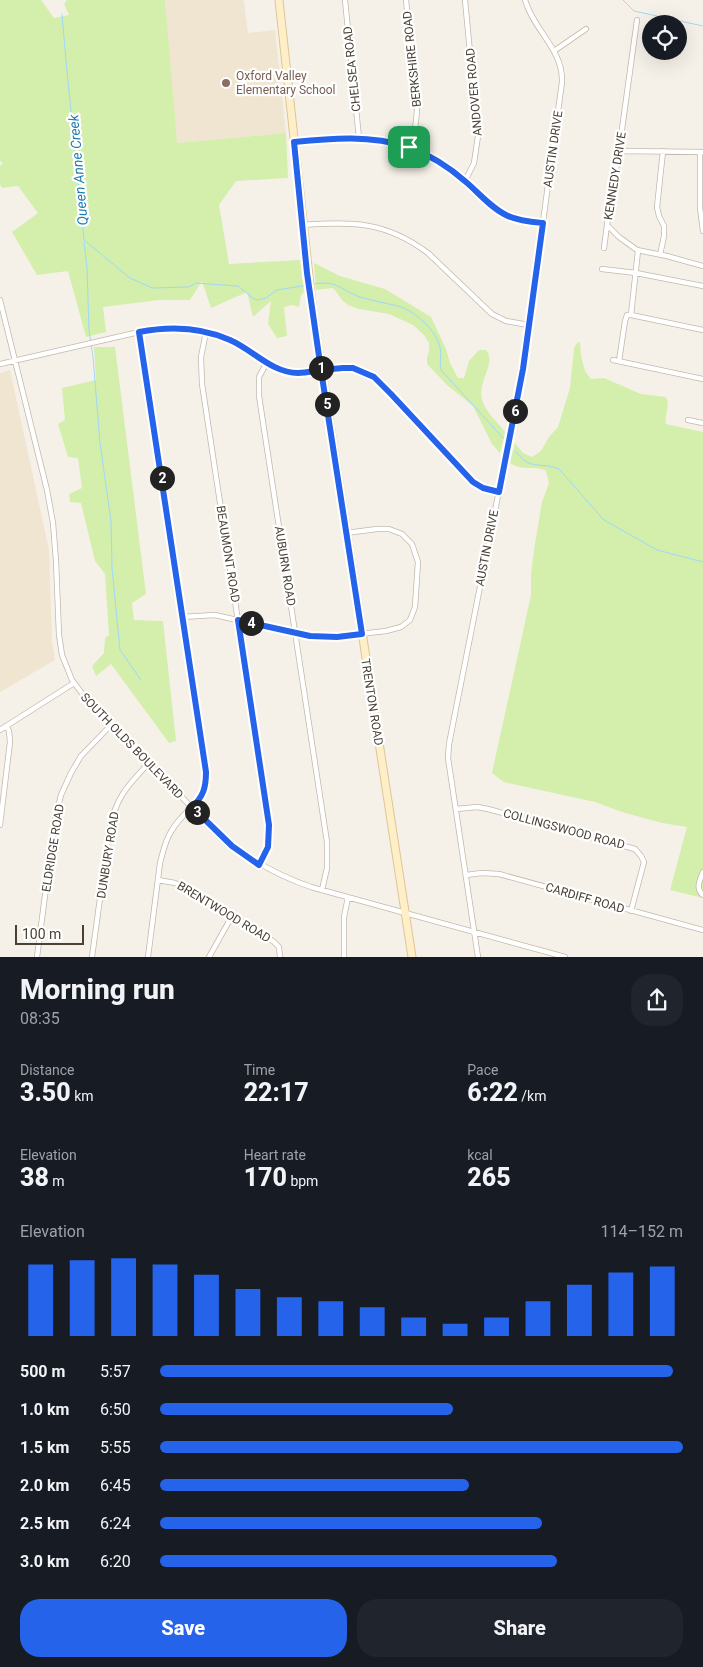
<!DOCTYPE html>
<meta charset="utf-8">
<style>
:root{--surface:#171b24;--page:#20242c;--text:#f1f3f6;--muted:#9ea1a6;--accent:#2563eb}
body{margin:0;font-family:Roboto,sans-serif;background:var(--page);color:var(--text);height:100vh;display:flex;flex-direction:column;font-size:19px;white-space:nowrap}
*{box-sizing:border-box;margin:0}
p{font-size:16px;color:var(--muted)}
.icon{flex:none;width:28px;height:28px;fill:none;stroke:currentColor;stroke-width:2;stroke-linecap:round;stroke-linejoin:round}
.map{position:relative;height:957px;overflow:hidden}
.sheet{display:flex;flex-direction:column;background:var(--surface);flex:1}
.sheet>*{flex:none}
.buttons{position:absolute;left:642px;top:15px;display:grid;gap:10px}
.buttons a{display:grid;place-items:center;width:45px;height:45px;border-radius:50%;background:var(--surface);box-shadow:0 5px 20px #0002;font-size:25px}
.scale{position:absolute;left:15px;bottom:12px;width:69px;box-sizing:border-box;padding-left:5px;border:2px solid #4a4135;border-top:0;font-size:14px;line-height:18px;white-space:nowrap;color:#4a4135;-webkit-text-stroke:4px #fff;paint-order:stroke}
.pin{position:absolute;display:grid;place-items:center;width:42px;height:42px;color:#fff;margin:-21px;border-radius:10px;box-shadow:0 2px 8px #0006}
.km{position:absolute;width:25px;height:25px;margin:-12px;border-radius:50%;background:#222;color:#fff;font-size:14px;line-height:25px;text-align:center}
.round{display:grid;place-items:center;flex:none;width:52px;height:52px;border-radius:20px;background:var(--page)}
.head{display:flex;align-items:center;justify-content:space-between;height:85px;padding:0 20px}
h1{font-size:28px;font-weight:800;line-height:38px}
.stats{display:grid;grid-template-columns:repeat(3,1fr);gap:8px;height:85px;padding:5px 20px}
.stats div{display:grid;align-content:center}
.stats b{font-size:25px;font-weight:800}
.stats small{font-size:14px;font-weight:400}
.stats p{font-size:14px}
.chart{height:140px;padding:10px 20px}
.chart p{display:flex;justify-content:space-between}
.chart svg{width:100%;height:90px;margin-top:5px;stroke:var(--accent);stroke-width:6}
.cta{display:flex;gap:10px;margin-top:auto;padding:10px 20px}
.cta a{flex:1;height:58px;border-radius:20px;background:var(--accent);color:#fff;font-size:20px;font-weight:800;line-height:58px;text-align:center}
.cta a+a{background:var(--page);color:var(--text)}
ul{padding:0 20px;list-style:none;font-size:16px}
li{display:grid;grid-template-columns:80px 60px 1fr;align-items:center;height:38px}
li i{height:12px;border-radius:6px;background:var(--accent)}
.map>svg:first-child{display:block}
</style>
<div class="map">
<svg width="703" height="957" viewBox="0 0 703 957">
<rect width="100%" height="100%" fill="#f6f1e8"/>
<!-- education -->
<path fill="#f0e5d0" d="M 165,0 L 244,0 L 248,33 L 275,30 L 286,133 L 176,143 Z
M 10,370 L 49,550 L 52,642 L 55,660 L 0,692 L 0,373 Z"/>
<!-- green -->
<path fill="#d4eeac" d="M 0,0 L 41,0 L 54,18 L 69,15 L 64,4 L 67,0 L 165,0 L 177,143 L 286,133 L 288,178 L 236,181 L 219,205 L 229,264 L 300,260 L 304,292 L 301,295 L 299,307 L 292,305 L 284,307 L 287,336 L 277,338 L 268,324 L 271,301 L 253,317 L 247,292 L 211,308 L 202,281 L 190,300 L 159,300 L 103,307 L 106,332 L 86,337 L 68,271 L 37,275 L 12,232 L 38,213 L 18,186 L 2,188 L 0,184 L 0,166 L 3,163 L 0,161 Z
M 314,263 L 340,276 L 385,289 L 431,317 L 446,349 L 450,363 L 458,378 L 464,378 L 469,361 L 479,350 L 486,350 C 497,363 477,382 482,399 C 484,411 498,422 505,432 L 500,453 L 492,444 L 473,406 L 447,385 L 427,364 L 427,357 L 429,351 L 429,343 L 424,335 L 413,325 L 389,314 L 359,309 L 348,305 L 342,300 L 335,290 L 332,288 L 316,290 Z
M 580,342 L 581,356 L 585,371 L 591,379 L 604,378 L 641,394 L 666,397 C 671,406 664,414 666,424 L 703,432 L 703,898 L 670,890 L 687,827 L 662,823 L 622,812 L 595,802 L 504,782 L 492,773 L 531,595 L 531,574 L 534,550 L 542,502 L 549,483 L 546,471 C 536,465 524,472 510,463 L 515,443 L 523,453 L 532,457 L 541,451 L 549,437 L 558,427 L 570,388 L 574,348 L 577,343 Z
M 94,347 L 115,347 L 146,594 L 132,603 L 134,620 L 163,621 L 176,741 L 169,743 L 111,664 L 96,676 L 92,666 L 104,653 L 105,638 L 109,635 L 105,574 L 95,561 L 81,503 L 70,502 L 69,494 L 82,488 L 78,458 L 68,457 L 58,424 L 65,420 L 62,388 L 96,380 Z"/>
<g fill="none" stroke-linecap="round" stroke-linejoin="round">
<!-- stream -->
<path stroke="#9ed9f9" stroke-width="1" d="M 623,0 L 634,11 L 703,26
M 62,14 L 66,61 L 84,240 L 130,278 L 152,288 L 189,287 L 196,283 L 238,286 L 254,299 L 259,300 L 266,298 L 277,290 L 308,285
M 84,242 L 87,268 L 89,330 L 93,357 L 100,443 L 111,521 L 112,568 L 120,650 L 141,680
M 314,284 C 338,280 340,290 360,297 C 373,301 385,303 398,306 C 415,311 436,330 440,347 C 442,355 439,362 441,370 L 504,439
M 515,451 C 532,472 538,461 559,469 L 604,520 L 657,550 L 703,562"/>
<defs>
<path id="minor" d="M 345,0 L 359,138
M 406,0 L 417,111 L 415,130 L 409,147
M 637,20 L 619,151 L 607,225 L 619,237 L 637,250 L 667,256 L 703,266
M 554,51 L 586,29
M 293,142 C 357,136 399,132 453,172 C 472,185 488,208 509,217 C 520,221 532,222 543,223
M 619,151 L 703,152
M 700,152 L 700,208 L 703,231
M 465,181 L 474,163 L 478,136 L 465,0
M 302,225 C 354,222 385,221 428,253 L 492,314 L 506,321 L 529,325
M 604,248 L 607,225
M 660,255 L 664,236 L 664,226 L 659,216 L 657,207 L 663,151
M 602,269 L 636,273 L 703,286
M 0,300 L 47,490 L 53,523 L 56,561 L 59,635 L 62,655 L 72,680 L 87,700 C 113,727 140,755 167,782 C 215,831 244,864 311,887 L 565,957
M 631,315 L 703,330
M 631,315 L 638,251
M 139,332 L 206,772 C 207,805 186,806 172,830 C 165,840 163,852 160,863 L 148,957
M 206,332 L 201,357 L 202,384 L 269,825 L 268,847 L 259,865
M 613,360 L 703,379
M 619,361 L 625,321 L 627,315 L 631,315
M 267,362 L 259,377 L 259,396 L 327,842 L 327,868 L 322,890
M 0,364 L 139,332 L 176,327 L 206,332 L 231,340 L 272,366 L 285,372 L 306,373 L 343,367 L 358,369 L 379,381 L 473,482 L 483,488 L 499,492
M 688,420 L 703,423
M 182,617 L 215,615 L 303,635 L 325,638 L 386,631 L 401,627 L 410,620 L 415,607 L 418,562 L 412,544 L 402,534 L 389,529 L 377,529 L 346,533
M 0,730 L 74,683
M 456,809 L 477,807 L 488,809 L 635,849 L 641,856 L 644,862 L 631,911
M 0,825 L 10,742 L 9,731 L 6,726
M 703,872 C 700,880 695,889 703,895
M 466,875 L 482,873 L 499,874 L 703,930
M 158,880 L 175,883 L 189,889 L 273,941 L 279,947 L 280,957
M 37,957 L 55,819 L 61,795 L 71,773 L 81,756 L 111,725
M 92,957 L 109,832 C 115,799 126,787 149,763
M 209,957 L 232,916
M 344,957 L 344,917 L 348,897
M 478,957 L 448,758 L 449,744 L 523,369 L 562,82 C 563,49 534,31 525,0"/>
<path id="secondary" d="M 279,0 L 313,313 L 412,957"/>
</defs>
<!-- minor casing -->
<use href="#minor" stroke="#c3b8a9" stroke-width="6"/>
<!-- secondary casing -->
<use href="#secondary" stroke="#dec694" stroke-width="9"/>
<!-- minor -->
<use href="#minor" stroke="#fff" stroke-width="4.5"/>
<!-- secondary -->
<use href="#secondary" stroke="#ffefc9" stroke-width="7"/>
</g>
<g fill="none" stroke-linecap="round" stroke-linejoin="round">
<defs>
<path id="route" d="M 409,147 C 370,135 333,138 294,142 L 307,273 L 321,370 C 314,371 306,373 298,373 C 272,373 253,350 230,340 C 201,327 170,326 139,332 L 206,772 C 206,788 203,797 192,807 L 232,846 L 259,865 L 268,847 L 269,825 L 238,620 L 310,636 L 337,637 L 362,634 L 321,370 L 343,368 L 353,368 L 374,377 L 391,394 L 473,482 L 483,488 L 499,492 L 523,369 L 543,223 C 532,222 519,221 508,216 C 492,209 479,193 466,182 C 449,167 430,155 409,147"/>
</defs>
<!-- route casing -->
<use href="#route" stroke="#fff" stroke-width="10"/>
<!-- route -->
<use href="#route" stroke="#2563eb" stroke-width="6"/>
</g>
<!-- markers -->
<circle fill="#8d6e63" stroke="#fff" stroke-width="2" cx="226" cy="83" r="5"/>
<g text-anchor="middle" stroke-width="4.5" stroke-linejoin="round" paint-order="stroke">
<!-- street labels -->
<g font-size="12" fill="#4a4135" stroke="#fff">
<text transform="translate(412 59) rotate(-96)" y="4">BERKSHIRE ROAD</text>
<text transform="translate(352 69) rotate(-96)" y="4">CHELSEA ROAD</text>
<text transform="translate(474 92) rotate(-95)" y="4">ANDOVER ROAD</text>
<text transform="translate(553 149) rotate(-82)" y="4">AUSTIN DRIVE</text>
<text transform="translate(615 176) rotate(-81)" y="4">KENNEDY DRIVE</text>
<text transform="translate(487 548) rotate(-79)" y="4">AUSTIN DRIVE</text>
<text transform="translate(228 554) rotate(81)" y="4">BEAUMONT ROAD</text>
<text transform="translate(285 566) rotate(81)" y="4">AUBURN ROAD</text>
<text transform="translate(372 702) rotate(81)" y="4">TRENTON ROAD</text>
<text transform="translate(132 746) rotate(46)" y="4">SOUTH OLDS BOULEVARD</text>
<text transform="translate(564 829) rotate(15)" y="4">COLLINGSWOOD ROAD</text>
<text transform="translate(53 848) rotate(-81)" y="4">ELDRIDGE ROAD</text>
<text transform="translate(108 855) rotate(-81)" y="4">DUNBURY ROAD</text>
<text transform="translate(585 898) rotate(16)" y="4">CARDIFF ROAD</text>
<text transform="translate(224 912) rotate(31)" y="4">BRENTWOOD ROAD</text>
</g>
<!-- education labels -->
<g font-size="12" fill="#785e54" stroke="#fff" text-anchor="start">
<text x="236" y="80">Oxford Valley<tspan x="236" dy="14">Elementary School</tspan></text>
</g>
<!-- water labels -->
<g font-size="14" font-style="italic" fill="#1f7db2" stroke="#fff">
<text transform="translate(78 170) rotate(-95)" y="5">Queen Anne Creek</text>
</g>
</g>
</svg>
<div class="buttons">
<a><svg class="icon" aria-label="locate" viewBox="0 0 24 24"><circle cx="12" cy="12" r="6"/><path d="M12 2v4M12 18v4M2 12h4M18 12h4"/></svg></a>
</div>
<div class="scale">100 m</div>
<div class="pin" style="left:409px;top:147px;background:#1e9e55"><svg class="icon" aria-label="arrive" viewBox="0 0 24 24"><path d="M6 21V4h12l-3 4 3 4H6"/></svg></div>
<b class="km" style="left:321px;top:368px">1</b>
<b class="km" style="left:162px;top:478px">2</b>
<b class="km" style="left:197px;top:812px">3</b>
<b class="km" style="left:251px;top:623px">4</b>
<b class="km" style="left:327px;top:404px">5</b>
<b class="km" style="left:515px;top:411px">6</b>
</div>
<section class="sheet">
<div class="head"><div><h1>Morning run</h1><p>08:35</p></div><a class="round"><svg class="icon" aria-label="share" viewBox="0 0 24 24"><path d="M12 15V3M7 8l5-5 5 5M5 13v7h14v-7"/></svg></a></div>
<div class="stats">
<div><p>Distance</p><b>3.50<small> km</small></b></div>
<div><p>Time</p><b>22:17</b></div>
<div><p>Pace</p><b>6:22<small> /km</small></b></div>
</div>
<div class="stats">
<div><p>Elevation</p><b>38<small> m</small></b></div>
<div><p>Heart rate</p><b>170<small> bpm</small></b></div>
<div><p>kcal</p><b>265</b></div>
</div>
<div class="chart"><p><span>Elevation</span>114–152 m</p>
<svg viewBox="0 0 160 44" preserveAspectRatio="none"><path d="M5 44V9M15 44V7M25 44V6M35 44V9M45 44V14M55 44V21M65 44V25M75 44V27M85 44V30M95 44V35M105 44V38M115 44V35M125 44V27M135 44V19M145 44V13M155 44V10"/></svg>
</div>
<ul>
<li><b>500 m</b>5:57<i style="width:98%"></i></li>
<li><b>1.0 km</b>6:50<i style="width:56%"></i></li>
<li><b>1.5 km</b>5:55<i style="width:100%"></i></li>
<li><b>2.0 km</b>6:45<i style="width:59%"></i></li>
<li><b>2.5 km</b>6:24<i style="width:73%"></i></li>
<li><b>3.0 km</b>6:20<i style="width:76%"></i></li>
</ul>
<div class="cta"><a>Save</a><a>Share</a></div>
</section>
